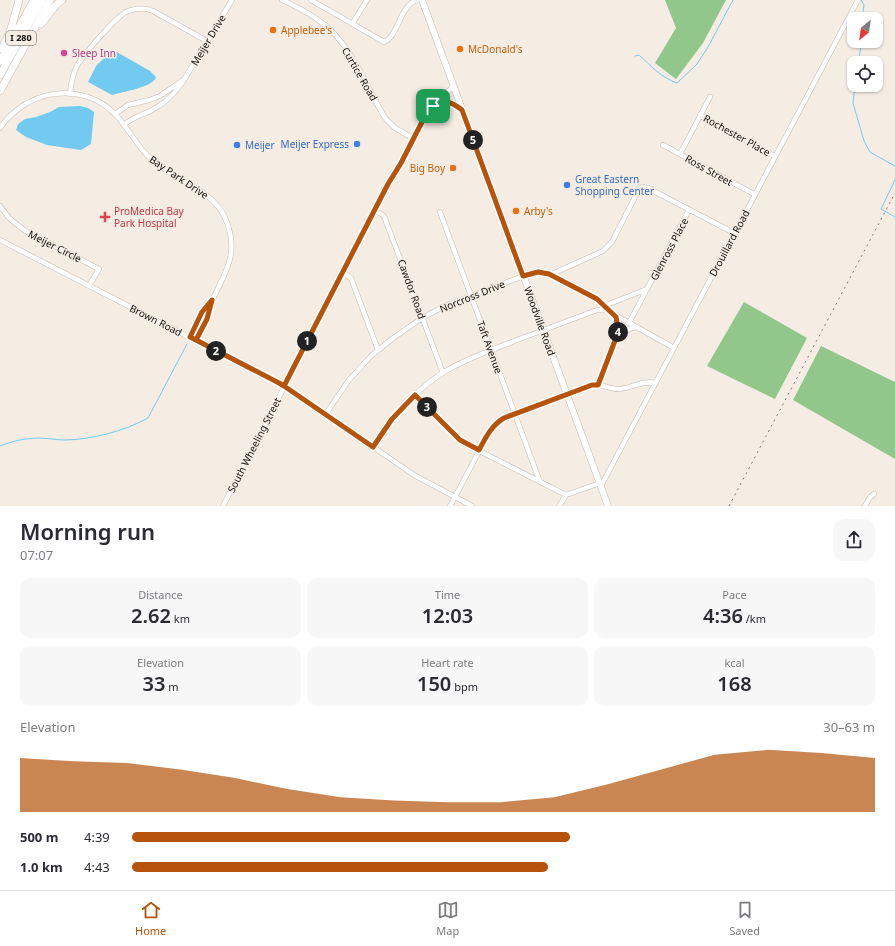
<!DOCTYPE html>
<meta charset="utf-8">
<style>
:root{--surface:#fff;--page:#f7f7f7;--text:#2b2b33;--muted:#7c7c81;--line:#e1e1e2;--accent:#b45309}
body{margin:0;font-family:"Noto Sans",sans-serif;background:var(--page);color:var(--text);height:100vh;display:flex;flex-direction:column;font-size:15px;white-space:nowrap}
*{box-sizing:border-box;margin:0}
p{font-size:13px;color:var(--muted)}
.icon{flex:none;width:22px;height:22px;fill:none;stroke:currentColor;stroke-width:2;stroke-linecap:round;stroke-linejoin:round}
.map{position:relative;height:506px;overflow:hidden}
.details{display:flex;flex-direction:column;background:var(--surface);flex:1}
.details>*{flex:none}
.needle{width:26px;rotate:209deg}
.fabs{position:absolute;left:847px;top:12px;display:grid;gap:8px}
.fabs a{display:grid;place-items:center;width:36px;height:36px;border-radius:8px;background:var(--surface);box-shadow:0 1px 3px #0004;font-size:20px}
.pin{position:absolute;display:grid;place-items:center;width:34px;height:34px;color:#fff;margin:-17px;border-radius:8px;box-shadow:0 2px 6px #0006}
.km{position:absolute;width:20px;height:20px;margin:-10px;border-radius:50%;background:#222;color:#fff;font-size:11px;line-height:20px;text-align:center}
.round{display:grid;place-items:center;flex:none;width:42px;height:42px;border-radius:12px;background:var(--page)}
.headline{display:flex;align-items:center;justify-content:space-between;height:68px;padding:0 20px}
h1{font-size:22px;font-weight:600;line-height:30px}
.figures{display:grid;grid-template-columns:repeat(3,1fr);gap:6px;height:68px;padding:4px 20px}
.figures div{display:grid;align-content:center;border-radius:10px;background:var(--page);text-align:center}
.figures b{font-size:20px;font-weight:600}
.figures small{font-size:11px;font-weight:400}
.figures p{font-size:11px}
.chart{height:112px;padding:8px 20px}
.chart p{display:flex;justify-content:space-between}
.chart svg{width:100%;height:72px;margin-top:4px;fill:var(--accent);opacity:.7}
ul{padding:0 20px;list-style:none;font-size:13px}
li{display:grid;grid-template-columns:64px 48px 1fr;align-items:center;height:30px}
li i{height:10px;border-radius:5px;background:var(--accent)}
.tabs{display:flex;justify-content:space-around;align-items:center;height:56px;border-top:1px solid var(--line);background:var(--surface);font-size:11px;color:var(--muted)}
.tabs a{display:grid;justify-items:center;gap:2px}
.tabs .active{color:var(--accent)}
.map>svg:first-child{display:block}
</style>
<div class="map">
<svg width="895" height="506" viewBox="0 0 895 506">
<rect width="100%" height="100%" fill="#f5ece4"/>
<!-- forest -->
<path fill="#92c78b" d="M 665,0 L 726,0 L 703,43 L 676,79 L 655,63 L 676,28 Z
M 744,302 L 807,338 L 775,399 L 707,366 Z
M 821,346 L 895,382 L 895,459 L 793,400 Z"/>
<!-- water -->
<path fill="#73caf0" d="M 111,51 L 115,51 L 150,71 L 156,77 C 154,87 122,92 112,95 L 88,82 L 96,66 Z
M 80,106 L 88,108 L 94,112 L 91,144 L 81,150 L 47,145 L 26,137 L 16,130 L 18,124 L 25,119 L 36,117 L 50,112 L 59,107 Z"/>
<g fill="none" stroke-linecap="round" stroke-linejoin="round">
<!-- stream -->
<path stroke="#73caf0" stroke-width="1" d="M 861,0 L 864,5 L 862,19
M 635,56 L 639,55 C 650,65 662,78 677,83 L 697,64 L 708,47 L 733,0
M 858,63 L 862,41
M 855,85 L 853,103 L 864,141 L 870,152 L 895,166
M 895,180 L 881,209 L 895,217
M 0,446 C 13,441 26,438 39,438 C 48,438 56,440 64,440 C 90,440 125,431 148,418 L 187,344"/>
<defs>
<path id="minor" d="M 282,0 C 331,22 342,38 367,84 C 373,96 379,109 386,119 L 395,128 L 414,139
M 311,0 L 384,42 C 399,36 399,6 417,0
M 352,24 L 367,0
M 70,93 C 71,84 72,75 77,66 C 82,56 116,17 126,12 C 135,8 144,7 153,11 L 207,41
M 437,103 L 449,102 L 462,109
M 115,114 L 128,105 L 149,100 L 160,96 L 183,80
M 700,115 L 774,156
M 124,125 C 132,117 143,115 152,110 C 165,104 174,94 182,83 L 232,0
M 0,128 C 25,91 79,80 113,112 C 128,126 137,148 153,161 C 181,185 222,190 230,233 C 236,258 223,277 213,299 C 210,305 210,312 207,319 C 204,326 200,333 196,340
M 663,145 L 754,194
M 680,154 L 710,97
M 0,206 L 9,218 L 24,230 L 99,269 L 89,286
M 375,210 L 384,216 L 443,373
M 440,212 L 540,482
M 0,240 L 284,386 L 414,475 L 472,506
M 343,273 L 351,278 L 378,350
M 549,274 L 594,297 L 615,315 L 674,348
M 604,306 L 647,289
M 629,323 L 689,210
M 190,337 L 202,312 L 211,301
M 618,337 L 629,329 L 636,327
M 598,385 L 618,334 L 618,324 L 615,315
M 415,395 L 462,442 L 566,495
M 325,415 L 349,380 L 371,356 L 392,339 L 422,318 L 447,305 L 510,281 L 535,272 L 552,274 L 603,251 L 612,242 L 638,191 L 642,187 L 648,188 L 734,233
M 373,447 C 391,418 414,391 444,372 C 467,358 492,350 517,340 C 544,330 571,320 597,310 L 608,309
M 601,486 L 858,0
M 455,497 L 488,434 L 495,424 L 502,418 L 591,385 C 602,383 610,390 620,389 C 632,388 643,380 655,383
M 223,506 L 388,185 L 401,163 L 422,122 L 433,105 L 453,87
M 450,506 L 455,497
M 559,506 L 566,495 L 600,483
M 865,506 L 870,497 L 874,494"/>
<path id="major" d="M 422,0 L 608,506"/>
<path id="highway" d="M 41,24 L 56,5 L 62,0
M 2,49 L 11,29 L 19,0
M 0,61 L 34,0
M 0,75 L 42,0
M 0,91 L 50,0"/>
</defs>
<!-- minor casing -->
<use href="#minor" stroke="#c5bcb4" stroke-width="5.5"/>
<!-- major casing -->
<use href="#major" stroke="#c5bcb4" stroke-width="7"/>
<!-- highway casing -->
<use href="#highway" stroke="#c5bcb4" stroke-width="8"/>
<!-- minor -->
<use href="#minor" stroke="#fff" stroke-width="4.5"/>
<!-- major -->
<use href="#major" stroke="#fff" stroke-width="6"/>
<!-- highway -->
<use href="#highway" stroke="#fff" stroke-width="7"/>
<!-- rail -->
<path stroke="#827c77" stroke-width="1" stroke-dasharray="2 4" stroke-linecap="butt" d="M 729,506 L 895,193"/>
</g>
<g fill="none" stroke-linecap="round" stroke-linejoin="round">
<defs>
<path id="route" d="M 433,106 L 422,122 L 401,163 L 388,184 L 284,386 L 279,383 L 196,340 L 207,319 L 212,300 L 202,312 L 190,337 L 196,340 L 279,383 L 284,386 L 373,447 L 392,419 L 415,395 L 460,440 L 479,450 C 486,437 491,426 504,418 L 592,385 L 598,385 L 616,338 L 618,328 L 616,317 L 597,299 L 549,274 L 538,272 L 523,276 L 462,110 C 453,103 443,97 433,106"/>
</defs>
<!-- route casing -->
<use href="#route" stroke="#fff" stroke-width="8"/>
<!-- route -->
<use href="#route" stroke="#b45309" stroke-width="5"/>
</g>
<!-- markers -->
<g fill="#e8710a" stroke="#f5ece4" stroke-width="1.5">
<circle cx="273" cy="30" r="4"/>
<circle cx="460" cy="49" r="4"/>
<circle cx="453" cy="168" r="4"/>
<circle cx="516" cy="211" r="4"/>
</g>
<circle fill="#d1479c" stroke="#f5ece4" stroke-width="1.5" cx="64" cy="53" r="4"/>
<g fill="#3f7fe0" stroke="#f5ece4" stroke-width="1.5">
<circle cx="357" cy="144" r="4"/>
<circle cx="237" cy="145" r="4"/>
<circle cx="567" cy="185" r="4"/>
</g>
<path fill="#e0444e" stroke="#f5ece4" stroke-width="1.5" d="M103 211h4v4h4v4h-4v4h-4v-4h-4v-4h4z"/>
<g text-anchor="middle" stroke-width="3" stroke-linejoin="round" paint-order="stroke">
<!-- shield labels -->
<rect fill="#f5ece4" stroke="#58534f" stroke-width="1" x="6" y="31" width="30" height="14" rx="3"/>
<g font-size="9" font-weight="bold" fill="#15120f">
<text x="21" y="41">I 280</text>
</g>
<!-- food labels -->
<g font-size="10" fill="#c56008" stroke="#f5ece4" text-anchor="start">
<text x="281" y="34">Applebee's</text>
<text x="468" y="53">McDonald's</text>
<text x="445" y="172" text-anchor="end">Big Boy</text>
<text x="524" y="215">Arby's</text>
</g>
<!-- street labels -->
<g font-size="10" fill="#15120f" stroke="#f5ece4">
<text transform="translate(208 40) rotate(-59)" y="4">Meijer Drive</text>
<text transform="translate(360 74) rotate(60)" y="4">Curtice Road</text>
<text transform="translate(737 135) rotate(29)" y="4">Rochester Place</text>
<text transform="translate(709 170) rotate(29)" y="4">Ross Street</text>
<text transform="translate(179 177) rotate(34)" y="4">Bay Park Drive</text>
<text transform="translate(729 243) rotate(-62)" y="4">Drouillard Road</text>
<text transform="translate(55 246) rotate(27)" y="4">Meijer Circle</text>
<text transform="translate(669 249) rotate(-62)" y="4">Glenross Place</text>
<text transform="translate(412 289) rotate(70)" y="4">Cawdor Road</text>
<text transform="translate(472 296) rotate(-22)" y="4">Norcross Drive</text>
<text transform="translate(156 320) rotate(27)" y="4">Brown Road</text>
<text transform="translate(540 321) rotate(70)" y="4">Woodville Road</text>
<text transform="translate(490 347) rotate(70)" y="4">Taft Avenue</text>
<text transform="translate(254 445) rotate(-63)" y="4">South Wheeling Street</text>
</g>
<!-- hotel labels -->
<g font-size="10" fill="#b23c85" stroke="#f5ece4" text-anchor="start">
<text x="72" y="57">Sleep Inn</text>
</g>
<!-- shop labels -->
<g font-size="10" fill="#366cbe" stroke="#f5ece4" text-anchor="start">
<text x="349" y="148" text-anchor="end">Meijer Express</text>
<text x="245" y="149">Meijer</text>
<text x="575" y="183">Great Eastern<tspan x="575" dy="12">Shopping Center</tspan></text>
</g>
<!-- health labels -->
<g font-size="10" fill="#be3a42" stroke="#f5ece4" text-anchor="start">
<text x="114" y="215">ProMedica Bay<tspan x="114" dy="12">Park Hospital</tspan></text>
</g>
</g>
</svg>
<div class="fabs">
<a><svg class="needle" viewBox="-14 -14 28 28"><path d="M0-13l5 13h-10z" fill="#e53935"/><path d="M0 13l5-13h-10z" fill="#7c7c81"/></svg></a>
<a><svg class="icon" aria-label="locate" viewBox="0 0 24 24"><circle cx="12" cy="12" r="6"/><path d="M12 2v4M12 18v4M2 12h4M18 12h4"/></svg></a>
</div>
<div class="pin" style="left:433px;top:106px;background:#1e9e55"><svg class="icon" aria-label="arrive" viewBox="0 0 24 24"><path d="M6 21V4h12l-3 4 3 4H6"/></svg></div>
<b class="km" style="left:307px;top:341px">1</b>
<b class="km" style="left:216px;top:351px">2</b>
<b class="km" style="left:427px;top:407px">3</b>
<b class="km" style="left:618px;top:332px">4</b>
<b class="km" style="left:473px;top:140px">5</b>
</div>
<section class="details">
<div class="headline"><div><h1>Morning run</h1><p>07:07</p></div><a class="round"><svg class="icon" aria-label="share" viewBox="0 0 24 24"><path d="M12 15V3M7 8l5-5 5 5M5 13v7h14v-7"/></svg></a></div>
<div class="figures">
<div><p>Distance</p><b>2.62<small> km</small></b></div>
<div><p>Time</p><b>12:03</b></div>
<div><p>Pace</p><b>4:36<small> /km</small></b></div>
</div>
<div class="figures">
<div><p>Elevation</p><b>33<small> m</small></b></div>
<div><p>Heart rate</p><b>150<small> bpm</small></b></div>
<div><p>kcal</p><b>168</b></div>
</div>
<div class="chart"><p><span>Elevation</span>30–63 m</p>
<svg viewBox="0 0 160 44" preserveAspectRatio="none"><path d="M0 44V11L10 13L20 14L30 18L40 23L50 30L60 35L70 37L80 38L90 38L100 35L110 27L120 18L130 9L140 6L150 8L160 11V44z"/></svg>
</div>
<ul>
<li><b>500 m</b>4:39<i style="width:59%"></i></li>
<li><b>1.0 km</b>4:43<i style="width:56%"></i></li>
</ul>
</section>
<nav class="tabs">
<a class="active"><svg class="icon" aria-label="home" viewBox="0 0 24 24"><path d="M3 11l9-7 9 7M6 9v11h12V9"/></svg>Home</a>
<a><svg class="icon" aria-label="map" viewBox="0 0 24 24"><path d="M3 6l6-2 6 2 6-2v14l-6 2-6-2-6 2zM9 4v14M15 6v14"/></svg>Map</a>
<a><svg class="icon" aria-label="saved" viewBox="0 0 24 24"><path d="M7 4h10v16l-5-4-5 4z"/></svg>Saved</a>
</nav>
